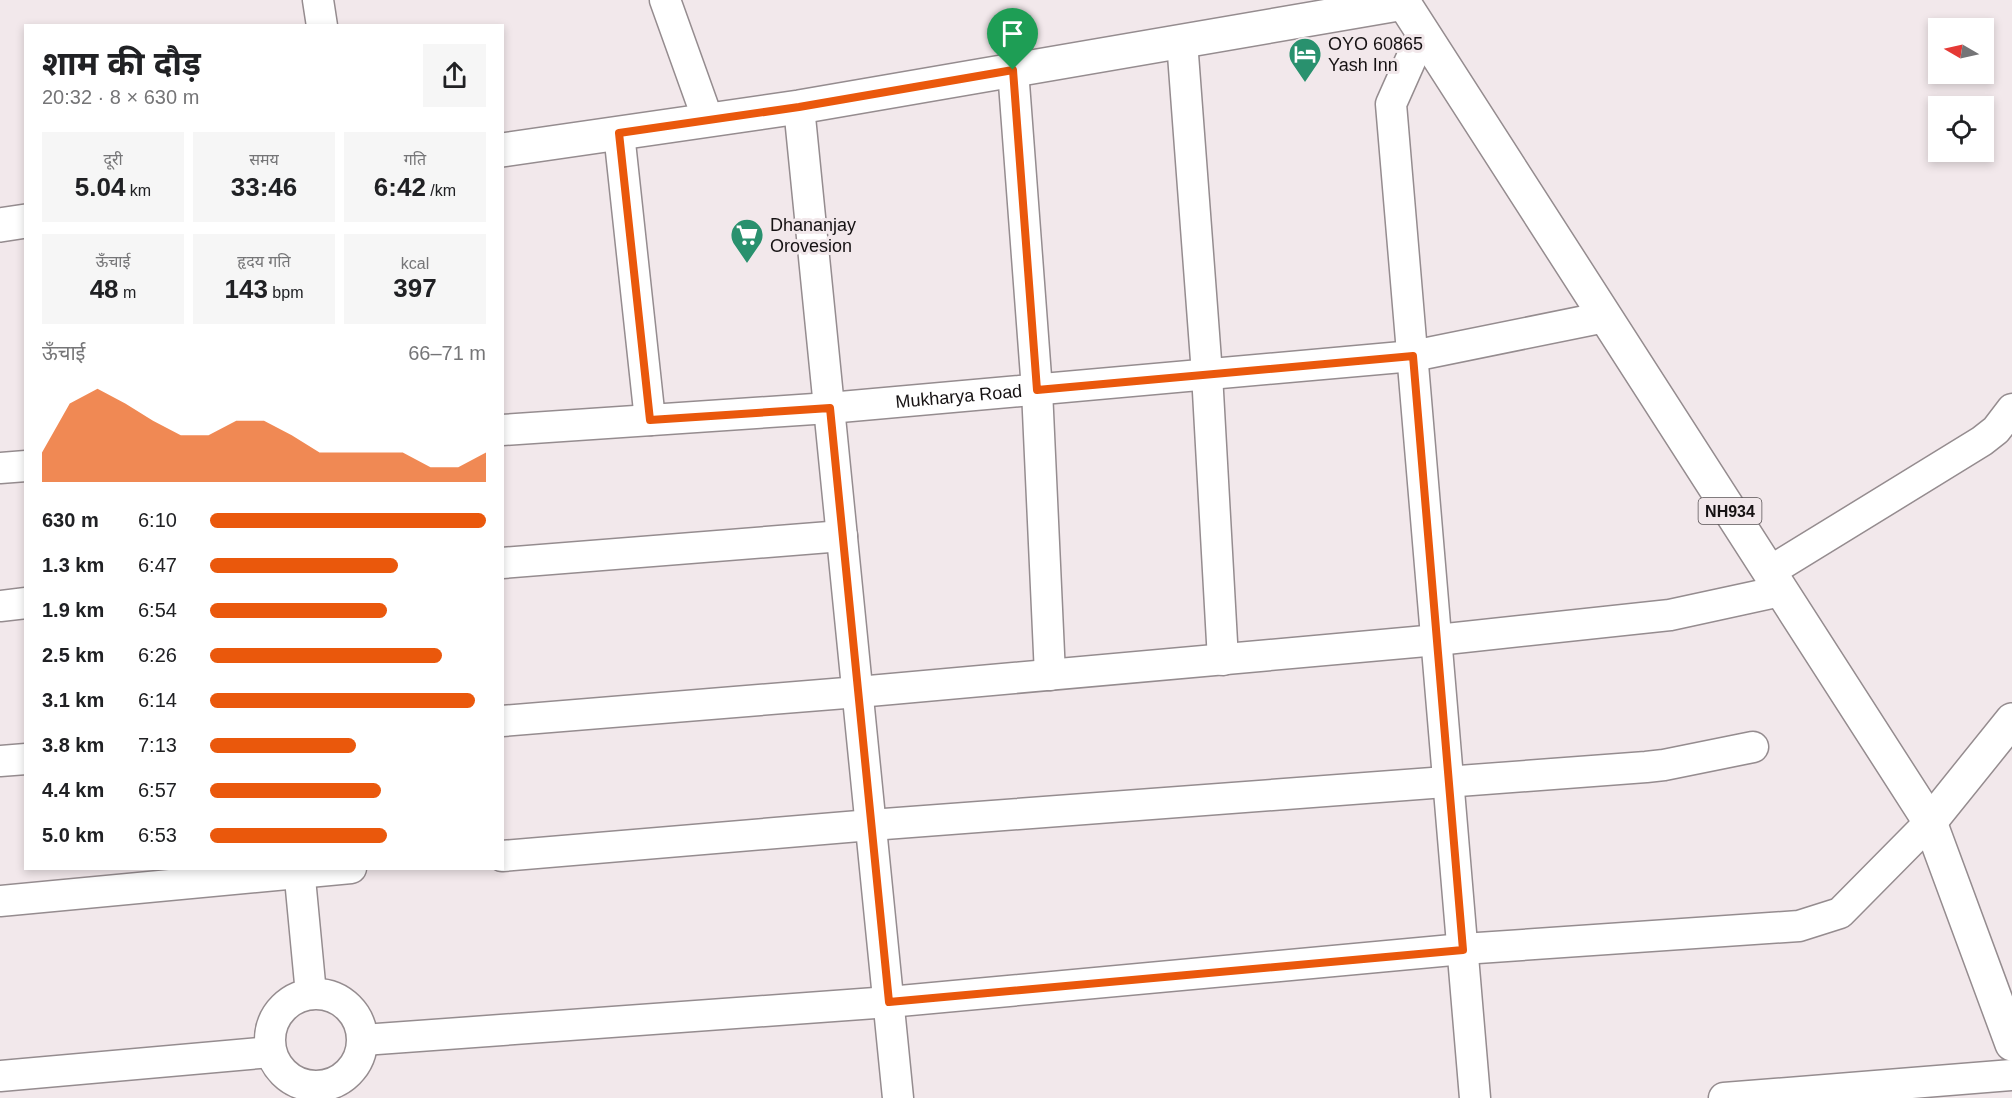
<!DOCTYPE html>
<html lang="hi">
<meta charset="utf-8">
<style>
:root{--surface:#fff;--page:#f6f6f6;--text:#202124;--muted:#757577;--accent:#ea580c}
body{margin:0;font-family:Arial,"Noto Sans Devanagari",sans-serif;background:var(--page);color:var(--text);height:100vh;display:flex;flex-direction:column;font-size:22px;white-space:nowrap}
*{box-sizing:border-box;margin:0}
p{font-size:20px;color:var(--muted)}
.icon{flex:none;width:33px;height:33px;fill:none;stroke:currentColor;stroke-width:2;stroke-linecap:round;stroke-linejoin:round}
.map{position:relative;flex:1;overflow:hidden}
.sheet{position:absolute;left:24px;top:24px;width:480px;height:846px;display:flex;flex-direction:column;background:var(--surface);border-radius:0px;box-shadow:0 3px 9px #0003}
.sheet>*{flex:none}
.needle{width:39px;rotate:279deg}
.tools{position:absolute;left:1928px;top:18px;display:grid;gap:12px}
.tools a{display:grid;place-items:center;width:66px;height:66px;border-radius:0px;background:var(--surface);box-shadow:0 3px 9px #0003;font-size:30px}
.pin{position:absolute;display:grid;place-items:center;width:51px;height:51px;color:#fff;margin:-62px -26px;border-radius:50% 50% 50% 0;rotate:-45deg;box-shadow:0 0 6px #0007}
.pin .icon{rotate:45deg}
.round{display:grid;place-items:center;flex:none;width:63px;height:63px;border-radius:0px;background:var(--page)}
.overview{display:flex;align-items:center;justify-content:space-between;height:102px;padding:0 18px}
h1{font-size:33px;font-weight:700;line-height:45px}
.stats{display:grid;grid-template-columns:repeat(3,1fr);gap:9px;height:102px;padding:6px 18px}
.stats div{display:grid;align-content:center;border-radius:0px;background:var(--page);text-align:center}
.stats b{font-size:26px;font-weight:700}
.stats small{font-size:16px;font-weight:400}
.stats p{font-size:16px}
.chart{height:168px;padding:12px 18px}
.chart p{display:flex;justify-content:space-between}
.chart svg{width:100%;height:108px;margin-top:6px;fill:var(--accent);opacity:.7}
ul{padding:0 18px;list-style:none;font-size:20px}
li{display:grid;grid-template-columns:96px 72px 1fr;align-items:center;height:45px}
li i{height:15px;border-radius:8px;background:var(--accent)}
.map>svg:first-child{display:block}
</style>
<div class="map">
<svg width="2012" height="1098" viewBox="0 0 2012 1098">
<rect width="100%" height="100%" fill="#f2e8eb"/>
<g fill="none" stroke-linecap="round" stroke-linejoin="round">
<defs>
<g id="street">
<path d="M 318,0 L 322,26"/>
<path d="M 665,0 L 708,120"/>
<path d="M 1423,32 L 1391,104 L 1475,1098"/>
<path d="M 1182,41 L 1207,374 L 1223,660"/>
<path d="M 1013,70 L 1037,390 L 1050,675"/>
<path d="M 799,107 L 898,1098"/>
<path d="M 619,133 L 650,420"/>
<path id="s1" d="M 502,430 L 829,408 L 1413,356 L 1605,317"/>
<path d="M 0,468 L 26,466"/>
<path d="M 502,563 L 842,536"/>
<path d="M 1769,572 L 1982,441 L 1996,430 L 2012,409"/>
<path d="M 0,606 L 26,603"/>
<path d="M 502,721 L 858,692 L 1437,640 L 1670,615 L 1781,591"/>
<path d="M 0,761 L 26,759"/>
<path d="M 502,856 L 871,825 L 1646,767 L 1664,765 L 1753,747"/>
<path d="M 299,868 L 311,994"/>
<path d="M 0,901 L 351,868"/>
<circle cx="316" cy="1040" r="46"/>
<path d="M 363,1040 L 889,1002 L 1463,949 L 1799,926 L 1840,913 L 1930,822"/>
<path d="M 0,1076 L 271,1052"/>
<path d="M 1724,1098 L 2012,1075"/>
</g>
<path id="secondary" d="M 502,150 L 799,107 L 1404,3
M 0,225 L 26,221
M 1930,822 L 2012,720"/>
<path id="highway" d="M 1402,0 L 1930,822 L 2012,1044"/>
</defs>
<!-- street casing -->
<use href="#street" stroke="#958c8f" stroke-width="33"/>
<!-- secondary casing -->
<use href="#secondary" stroke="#958c8f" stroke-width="36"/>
<!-- highway casing -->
<use href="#highway" stroke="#958c8f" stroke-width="36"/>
<!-- street -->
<use href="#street" stroke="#fff" stroke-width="30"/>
<!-- secondary -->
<use href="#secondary" stroke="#fff" stroke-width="33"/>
<!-- highway -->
<use href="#highway" stroke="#fff" stroke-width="33"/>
</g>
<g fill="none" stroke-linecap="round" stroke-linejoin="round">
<defs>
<path id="route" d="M 1013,70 L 1037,390 L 1413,356 L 1463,950 L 889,1002 L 830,408 L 650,420 L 619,133 L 799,107 Z"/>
</defs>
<!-- route casing -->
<use href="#route" stroke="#fff" stroke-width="12"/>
<!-- route -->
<use href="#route" stroke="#ea580c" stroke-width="8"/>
</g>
<!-- icons -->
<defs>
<symbol id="hotel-pin" viewBox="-11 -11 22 30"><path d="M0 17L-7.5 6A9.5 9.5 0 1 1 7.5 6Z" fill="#29916e" stroke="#f2e8eb"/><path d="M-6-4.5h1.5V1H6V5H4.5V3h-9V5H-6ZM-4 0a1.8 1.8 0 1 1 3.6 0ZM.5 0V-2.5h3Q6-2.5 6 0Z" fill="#fff"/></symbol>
<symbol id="supermarket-pin" viewBox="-11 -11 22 30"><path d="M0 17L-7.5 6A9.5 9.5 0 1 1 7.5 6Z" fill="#29916e" stroke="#f2e8eb"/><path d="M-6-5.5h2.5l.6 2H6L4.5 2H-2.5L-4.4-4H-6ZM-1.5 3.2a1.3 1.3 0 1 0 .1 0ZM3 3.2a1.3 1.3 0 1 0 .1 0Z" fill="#fff"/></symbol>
</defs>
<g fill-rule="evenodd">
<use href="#hotel-pin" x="1286" y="35" width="38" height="52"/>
<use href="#supermarket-pin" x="728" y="216" width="38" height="52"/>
</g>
<g text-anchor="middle" stroke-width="6" stroke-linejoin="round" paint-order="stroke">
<!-- shield labels -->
<rect fill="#f2e8eb" stroke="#585254" stroke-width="1.5" x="1698.5" y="498" width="63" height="26" rx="4.5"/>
<g font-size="16" font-weight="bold" fill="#161213">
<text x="1730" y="517">NH934</text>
</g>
<!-- poi labels -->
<g font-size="18" fill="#161213" stroke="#f2e8eb" text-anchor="start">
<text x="1328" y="50">OYO 60865<tspan x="1328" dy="21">Yash Inn</tspan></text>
<text x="770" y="231">Dhananjay<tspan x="770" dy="21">Orovesion</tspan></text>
</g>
<!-- street labels -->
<g font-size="18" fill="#161213" stroke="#f2e8eb">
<text dy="6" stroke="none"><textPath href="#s1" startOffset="458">Mukharya Road</textPath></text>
</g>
</g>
</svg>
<div class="tools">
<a><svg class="needle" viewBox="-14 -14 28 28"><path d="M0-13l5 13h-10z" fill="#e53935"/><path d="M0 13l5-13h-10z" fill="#757577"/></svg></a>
<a><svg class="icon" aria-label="locate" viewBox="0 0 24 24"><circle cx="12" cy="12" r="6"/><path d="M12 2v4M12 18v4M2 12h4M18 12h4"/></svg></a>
</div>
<div class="pin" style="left:1013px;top:70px;background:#1e9e55"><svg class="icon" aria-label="arrive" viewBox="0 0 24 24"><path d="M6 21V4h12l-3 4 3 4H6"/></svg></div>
<section class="sheet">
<div class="overview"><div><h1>शाम की दौड़</h1><p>20:32 · 8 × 630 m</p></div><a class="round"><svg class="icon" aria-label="share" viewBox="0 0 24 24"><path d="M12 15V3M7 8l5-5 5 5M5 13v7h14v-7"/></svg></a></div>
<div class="stats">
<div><p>दूरी</p><b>5.04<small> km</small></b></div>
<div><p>समय</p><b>33:46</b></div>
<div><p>गति</p><b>6:42<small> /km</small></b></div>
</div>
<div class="stats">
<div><p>ऊँचाई</p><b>48<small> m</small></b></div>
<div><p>हृदय गति</p><b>143<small> bpm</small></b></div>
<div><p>kcal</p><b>397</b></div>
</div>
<div class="chart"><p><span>ऊँचाई</span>66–71 m</p>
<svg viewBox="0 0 160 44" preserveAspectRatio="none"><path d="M0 44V32L10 12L20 6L30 12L40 19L50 25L60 25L70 19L80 19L90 25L100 32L110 32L120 32L130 32L140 38L150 38L160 32V44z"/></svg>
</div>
<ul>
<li><b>630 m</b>6:10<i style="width:100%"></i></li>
<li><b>1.3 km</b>6:47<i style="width:68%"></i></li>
<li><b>1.9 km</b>6:54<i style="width:64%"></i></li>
<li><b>2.5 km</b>6:26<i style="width:84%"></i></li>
<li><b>3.1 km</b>6:14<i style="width:96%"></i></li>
<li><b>3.8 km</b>7:13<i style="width:53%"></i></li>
<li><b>4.4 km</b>6:57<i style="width:62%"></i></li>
<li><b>5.0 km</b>6:53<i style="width:64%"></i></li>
</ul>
</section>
</div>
